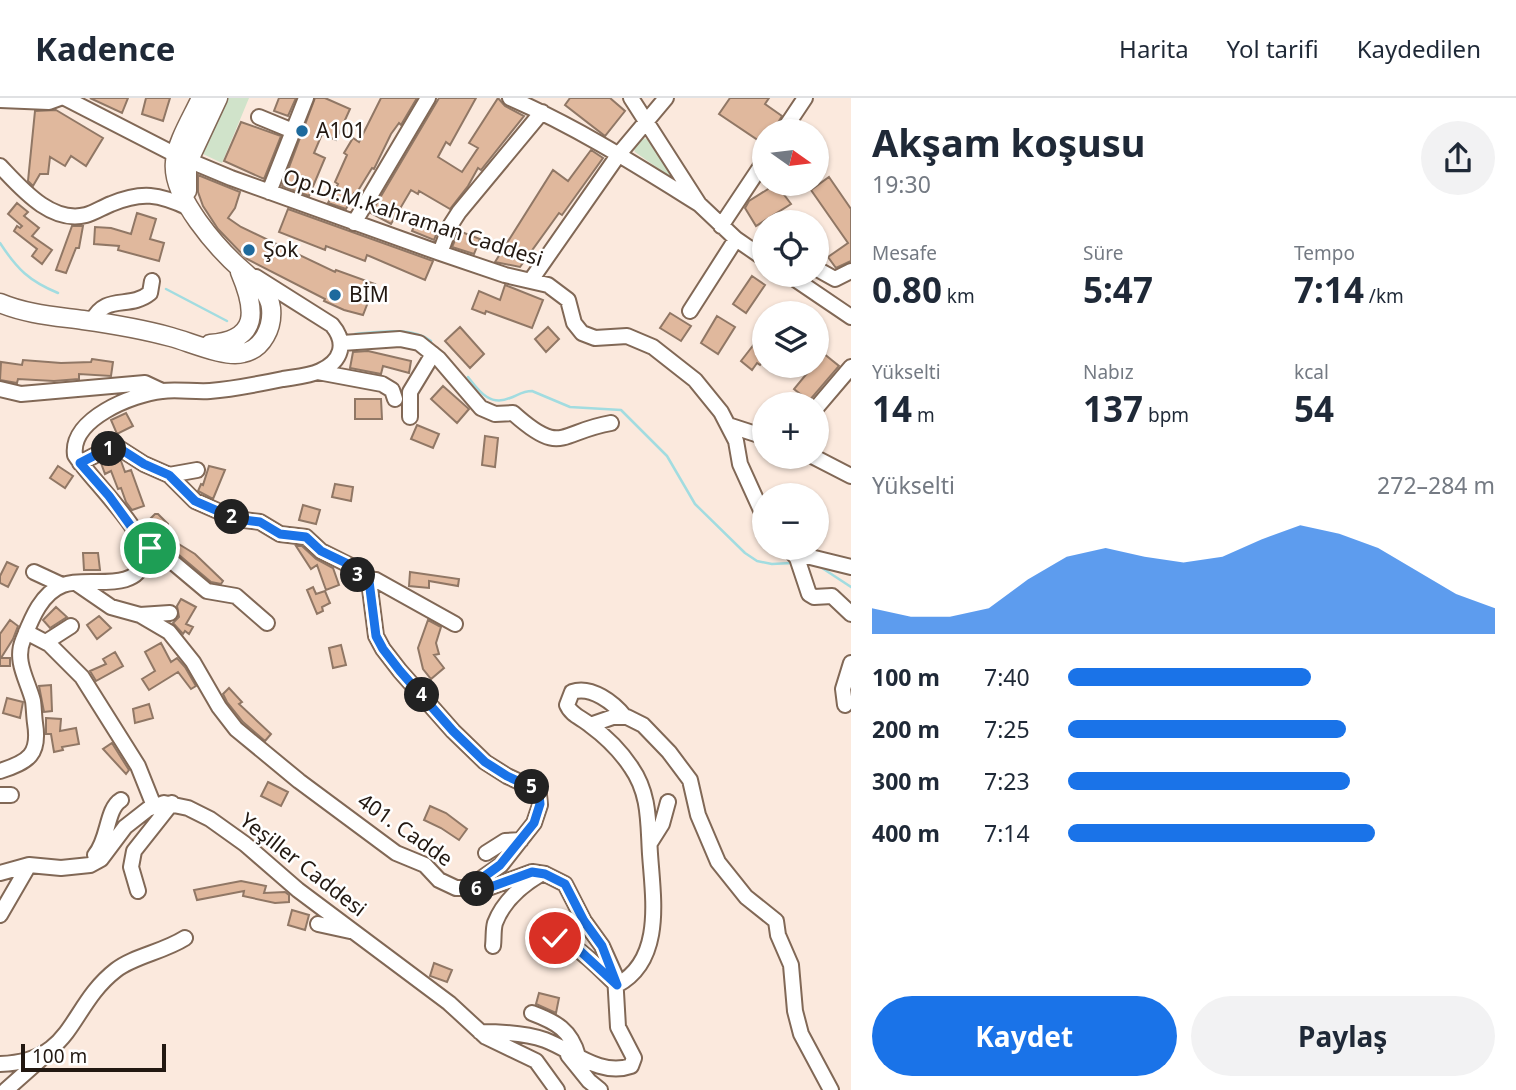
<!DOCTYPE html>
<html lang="tr">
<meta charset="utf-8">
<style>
:root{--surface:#fff;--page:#f2f2f3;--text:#1f2937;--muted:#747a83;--line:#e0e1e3;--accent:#1a73e8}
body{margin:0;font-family:"Noto Sans",sans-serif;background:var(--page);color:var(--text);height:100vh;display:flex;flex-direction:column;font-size:26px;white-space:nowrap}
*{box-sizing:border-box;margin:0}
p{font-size:23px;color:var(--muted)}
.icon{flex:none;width:38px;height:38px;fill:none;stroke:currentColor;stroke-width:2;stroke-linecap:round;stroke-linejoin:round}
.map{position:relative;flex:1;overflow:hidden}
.details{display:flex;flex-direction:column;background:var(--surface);width:665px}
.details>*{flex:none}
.needle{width:46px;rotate:104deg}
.tools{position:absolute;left:752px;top:21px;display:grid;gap:14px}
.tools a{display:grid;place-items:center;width:77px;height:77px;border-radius:50%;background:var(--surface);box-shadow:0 2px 5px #0004;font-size:35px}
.scale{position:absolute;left:21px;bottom:18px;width:145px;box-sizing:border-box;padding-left:7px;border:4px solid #221811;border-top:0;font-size:19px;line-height:24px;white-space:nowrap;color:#221811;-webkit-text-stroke:5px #fff;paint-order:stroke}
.pin{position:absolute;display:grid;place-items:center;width:60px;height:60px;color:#fff;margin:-30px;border:4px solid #fff;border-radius:50%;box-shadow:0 2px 7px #0007}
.km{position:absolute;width:35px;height:35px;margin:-18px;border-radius:50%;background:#222;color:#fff;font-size:19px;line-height:35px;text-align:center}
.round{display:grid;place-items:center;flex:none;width:74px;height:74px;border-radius:37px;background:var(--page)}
.summary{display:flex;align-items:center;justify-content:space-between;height:119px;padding:0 21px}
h1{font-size:38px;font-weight:700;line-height:52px}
.stats{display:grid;grid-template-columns:repeat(3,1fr);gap:10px;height:119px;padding:7px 21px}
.stats div{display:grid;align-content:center}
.stats b{font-size:35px;font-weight:700}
.stats small{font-size:19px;font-weight:400}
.stats p{font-size:19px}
.chart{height:196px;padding:14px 21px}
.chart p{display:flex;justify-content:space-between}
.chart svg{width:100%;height:126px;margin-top:7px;fill:var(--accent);opacity:.7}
.button{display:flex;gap:14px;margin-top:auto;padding:14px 21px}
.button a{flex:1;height:80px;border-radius:42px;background:var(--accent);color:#fff;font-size:28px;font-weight:700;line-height:80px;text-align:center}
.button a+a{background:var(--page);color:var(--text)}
ul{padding:0 21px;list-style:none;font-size:23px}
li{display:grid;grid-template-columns:112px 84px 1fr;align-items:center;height:52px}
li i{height:18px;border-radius:9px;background:var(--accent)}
header{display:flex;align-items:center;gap:42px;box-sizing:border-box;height:98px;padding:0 35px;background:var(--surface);border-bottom:2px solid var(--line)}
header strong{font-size:33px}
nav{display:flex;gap:38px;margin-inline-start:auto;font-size:24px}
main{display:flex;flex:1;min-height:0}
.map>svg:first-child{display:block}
</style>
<header>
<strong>Kadence</strong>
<nav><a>Harita</a><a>Yol tarifi</a><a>Kaydedilen</a></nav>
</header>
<main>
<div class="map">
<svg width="851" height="992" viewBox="0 0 851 992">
<rect width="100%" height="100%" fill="#fbe9dd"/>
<!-- green -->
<path fill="#d0e3ca" d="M 228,0 L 249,0 L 222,65 L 203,56 Z
M 643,40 L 647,41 L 672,77 L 673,81 L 635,54 L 634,51 Z"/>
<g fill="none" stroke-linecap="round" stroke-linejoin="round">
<!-- stream -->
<path stroke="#a2dce0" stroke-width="2.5" d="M 0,145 C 17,171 29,183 58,195
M 166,191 L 227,223
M 355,236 C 379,234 411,228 431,243
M 468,279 C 479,293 490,309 510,300 C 518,297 523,293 532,293 L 570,309 L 621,312 L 667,358 L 695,406 L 745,455 L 757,463 L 772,466 L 792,465
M 819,468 L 851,489"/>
</g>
<!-- building -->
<path fill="#e0b89d" stroke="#907765" stroke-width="2" d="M 90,0 L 128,0 L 122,15 Z
M 146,0 L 170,0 L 163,23 L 142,16 Z
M 279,0 L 296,0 L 288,18 L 274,13 Z
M 315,0 L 325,0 L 350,11 L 336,42 L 322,36 L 314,55 L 325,60 L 309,98 L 282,88 Z
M 381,0 L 417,0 L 401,27 L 399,25 L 391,36 L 374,71 L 372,70 L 356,96 L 354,95 L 346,111 L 328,105 L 338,86 L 335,84 L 347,57 L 344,55 L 353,40 L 359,44 Z
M 439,0 L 476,0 L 450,47 L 446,44 L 438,59 L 462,74 L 478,50 L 469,45 L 498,0 L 505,8 L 524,18 L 481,72 L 478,70 L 468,88 L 450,111 L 419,93 L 418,96 L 411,92 L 391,126 L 371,115 Z
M 570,0 L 610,0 L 625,13 L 605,38 L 565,7 Z
M 730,0 L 769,0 L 765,6 L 782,18 L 773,33 L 765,33 L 765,47 L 719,16 Z
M 56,12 L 103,40 L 86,68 L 71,58 L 65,68 L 50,59 L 48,76 L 40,76 L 33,88 L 28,83 L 35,13 Z
M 241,24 L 281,38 L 264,81 L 224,63 Z
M 591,52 L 603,60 L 562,117 L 559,115 L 520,169 L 495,164 L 553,72 L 568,83 Z
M 198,77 L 240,94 L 235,110 L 228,120 L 241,129 L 335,174 L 336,172 L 375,186 L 363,217 L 344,212 L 324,203 L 325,201 L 247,161 L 218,131 L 203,108 L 198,94 Z
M 829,79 L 851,111 L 851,163 L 836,170 L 828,159 L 848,145 L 811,92 Z
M 776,86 L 791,106 L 756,128 L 745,110 L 749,103 Z
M 17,105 L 28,114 L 24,118 L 39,130 L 32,138 L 52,152 L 42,166 L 32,158 L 37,151 L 14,133 L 17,128 L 20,130 L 22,128 L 8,116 Z
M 288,111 L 433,163 L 425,182 L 367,157 L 365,163 L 326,148 L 325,152 L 279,134 Z
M 137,115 L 156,121 L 150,141 L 164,145 L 159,163 L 118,152 L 119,148 L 94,146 L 95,129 L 111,130 L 131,136 Z
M 417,121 L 439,130 L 434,142 L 412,133 Z
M 72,128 L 83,128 L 79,150 L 76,150 L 66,175 L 56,172 Z
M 459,133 L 480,141 L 474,156 L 452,149 Z
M 752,178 L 765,187 L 746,215 L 733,206 Z
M 505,187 L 543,202 L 532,230 L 486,213 L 485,216 L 472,211 L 479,193 L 500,202 Z
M 670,215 L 691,228 L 681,243 L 660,230 Z
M 717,218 L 735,229 L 718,256 L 701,245 Z
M 460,229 L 484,256 L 470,270 L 445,243 Z
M 548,229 L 559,241 L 546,254 L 535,241 Z
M 765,232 L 765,261 L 760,267 L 757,265 L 752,272 L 741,263 Z
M 368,253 L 411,263 L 409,275 L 383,268 L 381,276 L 350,270 L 353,254 Z
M 823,255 L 839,268 L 809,303 L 794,291 L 813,268 L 817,268 L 817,262 Z
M 92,261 L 113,264 L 111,278 L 79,276 L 79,281 L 54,283 L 18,281 L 17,285 L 0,282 L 1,264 L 22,267 L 23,262 L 61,265 L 91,264 Z
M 443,288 L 469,311 L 457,325 L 431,301 Z
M 355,301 L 381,301 L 382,321 L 355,321 Z
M 126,315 L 133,328 L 117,336 L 111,322 Z
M 417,327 L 439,336 L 433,350 L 411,341 Z
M 485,338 L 498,340 L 495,369 L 482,367 Z
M 110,360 L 117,360 L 121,363 L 125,374 L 131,372 L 144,408 L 132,412 L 126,404 L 121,390 L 118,391 L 111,373 L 105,376 L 101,365 Z
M 58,368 L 73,378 L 65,390 L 50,380 Z
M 209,368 L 225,372 L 213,401 L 198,393 L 201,386 L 203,387 Z
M 335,386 L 353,389 L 351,403 L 332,399 Z
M 303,407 L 320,412 L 316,426 L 299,422 Z
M 155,416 L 158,416 L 168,426 L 168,429 L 158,438 L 148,423 Z
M 177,445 L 195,456 L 223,483 L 221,486 L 211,484 L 172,451 Z
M 296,448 L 302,448 L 316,461 L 333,470 L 339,487 L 326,492 L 317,467 L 311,471 Z
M 83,455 L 98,455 L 100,472 L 84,472 Z
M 7,464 L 18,469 L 8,489 L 0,485 L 0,478 Z
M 410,474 L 459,481 L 458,488 L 429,483 L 429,490 L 409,488 Z
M 313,489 L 316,496 L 325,493 L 330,505 L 322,509 L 323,513 L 317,516 L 307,492 Z
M 181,501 L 196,509 L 186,526 L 193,529 L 189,536 L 185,533 L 183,536 L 173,525 L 179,519 L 177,508 Z
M 56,509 L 67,519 L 50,530 L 43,522 Z
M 99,518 L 111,530 L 97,541 L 87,527 Z
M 10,522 L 18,528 L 13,541 L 1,560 L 10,560 L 10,568 L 0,568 L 0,536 Z
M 428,522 L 441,529 L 436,545 L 439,556 L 434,557 L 444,570 L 431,581 L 423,571 L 418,550 Z
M 161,545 L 171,564 L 177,560 L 185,569 L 196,588 L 191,591 L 178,574 L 149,592 L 142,581 L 155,573 L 145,554 Z
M 341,547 L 346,567 L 333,570 L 329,550 Z
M 115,554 L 123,568 L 96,583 L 90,573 L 106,566 L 103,561 Z
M 51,587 L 52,613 L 44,614 L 39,588 Z
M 229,590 L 242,604 L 239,606 L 271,636 L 265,643 L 243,624 L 227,604 L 223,596 Z
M 7,600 L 23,604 L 20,620 L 3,615 Z
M 149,606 L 153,620 L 135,625 L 133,611 Z
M 46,620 L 61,621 L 60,633 L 76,630 L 79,646 L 62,649 L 63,652 L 54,654 L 51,636 L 46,636 Z
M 112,645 L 129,672 L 126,676 L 103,651 Z
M 268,684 L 288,694 L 281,708 L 261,698 Z
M 430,708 L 446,715 L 467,731 L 459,742 L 441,730 L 424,722 Z
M 241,783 L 266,788 L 264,795 L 285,794 L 289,797 L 289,804 L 275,805 L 243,798 L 244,793 L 197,802 L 194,792 Z
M 292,812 L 309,817 L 305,832 L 288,827 Z
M 434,865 L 452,872 L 447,884 L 430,878 Z
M 539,895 L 559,900 L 556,915 L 536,906 Z"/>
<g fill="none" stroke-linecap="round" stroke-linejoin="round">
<defs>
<path id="minor" d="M 65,0 L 176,57 L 231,80 L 440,155 L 505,177 L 548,187 L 568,202 L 574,225 L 582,235 L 595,240 L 627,238 L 653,249 L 695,282 L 721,314 L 736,343 L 740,366 L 765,421
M 510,0 C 577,29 638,68 699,106
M 631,0 L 699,106 L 736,141 L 765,161
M 0,2 L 49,4 L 60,0
M 259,19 L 293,33
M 783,33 L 805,0
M 0,68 C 21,90 51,126 86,117 C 94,115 103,109 111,106 C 142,93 159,96 189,110
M 269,94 L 306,0
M 354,125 L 428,0
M 721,128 L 765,62
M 440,155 L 450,128 L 459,114 L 542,14
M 817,171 L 835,181 L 851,173
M 789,177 L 851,219
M 531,182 L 619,56 L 666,0
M 690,213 L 736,141
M 92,223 C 106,195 129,212 150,195 L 152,183
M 342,245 L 400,241 L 419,245 L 439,261 L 481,310 L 495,316 L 513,315 C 562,359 559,334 611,325
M 318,274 L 382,286 L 392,292 L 395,301
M 0,291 L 21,296 L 145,285 L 162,293
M 817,309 L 851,269
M 410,319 L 410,294 L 433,256
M 728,327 L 765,339
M 814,359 L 851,378
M 80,365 L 107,351 L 119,350 L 144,366 L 169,377 L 195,403 L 236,421 L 260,424 L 280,436 L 306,439 L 321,453 L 349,467 L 361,481 L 376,482 L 455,526
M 169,377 L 197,372
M 144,450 L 163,456 L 207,493 L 236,498 L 267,525
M 788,450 L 797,460 L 809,496 L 814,499 L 832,498 L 851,516
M 794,455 L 851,469
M 34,474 L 62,487
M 369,483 L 376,538 L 383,551 L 400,573 L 453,633 L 485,664 L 507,678 L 535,691 L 539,697 L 540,707 L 534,725 L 501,767 L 468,790
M 76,485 L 111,509 L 140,517 L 169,534 L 193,564 L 219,609 L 236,631 L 299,683 L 396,755 L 425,767 L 439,782 L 456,790 L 488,790 L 532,774 L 545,776 L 565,786 L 584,823 L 602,848 L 615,877 L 618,929 L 634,960 L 631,968 C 600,979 572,952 545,942 C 525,935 501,934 480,934
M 140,517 L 170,515
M 26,534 L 49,546 L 82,579 L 138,668 L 154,708
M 46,544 L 71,528
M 845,607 L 843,591 L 851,565
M 590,627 L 613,619 L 627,619 L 643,627 L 669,654 L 690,682 L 698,717 L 718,764 L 746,799 L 776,823 L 778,837 L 791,867 L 795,913 L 801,936 L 831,992
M 0,673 C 29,664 40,656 35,625 C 34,618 34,610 33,603 C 28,583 14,563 23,542 C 31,522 41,495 63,487 C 87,478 136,496 144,462 C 150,436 89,380 75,357 C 70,321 133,296 162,293 C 177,291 194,294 210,293 C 234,291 259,286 283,281 C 295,279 309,278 320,273 C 342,263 347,245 332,227 L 256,179
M 0,697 L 11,697
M 650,745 L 662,726 L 668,704
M 486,755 L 505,743 L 521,742
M 95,757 C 109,741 106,711 121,702
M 0,775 L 29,767 L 61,770 L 90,767 L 101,761 L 125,729 L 148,711 L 164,705 L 188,710 L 210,721 L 245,746 L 298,792 L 449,905 L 486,939 L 536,963 L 557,992
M 138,793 L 131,769 L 134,753 L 172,705
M 0,817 L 29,767
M 318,826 L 350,833
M 547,842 C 568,834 602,874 617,887 C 664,862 653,800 650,756 C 648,725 650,696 631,669 C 621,654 605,638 590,627 C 582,620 571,617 567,607 L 572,594 C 591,587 614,605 625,619
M 493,848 C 494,840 493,832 495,825 C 503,804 522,787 541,776
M 532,915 C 556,924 571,932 578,958
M 568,957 L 589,983 L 600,992
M 0,966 C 75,964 68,909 116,872 C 134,858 163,854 185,840
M 6,992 L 42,960"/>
<path id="major" d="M 187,93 L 187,72 L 189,62 L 218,0
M 0,205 C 26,216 54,218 83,222 C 112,226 142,231 171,239 C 190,244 225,260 243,255 C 263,251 273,229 271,210 C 269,193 255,184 243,173 C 218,151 171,99 175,64 C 176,45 193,18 201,0
M 210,246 C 260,242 256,212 240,174"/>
</defs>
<!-- minor casing -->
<use href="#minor" stroke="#816856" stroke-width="18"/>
<!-- major casing -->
<use href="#major" stroke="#816856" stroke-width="21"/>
<!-- minor -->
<use href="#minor" stroke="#fff" stroke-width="14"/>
<!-- major -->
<use href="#major" stroke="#fff" stroke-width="18"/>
</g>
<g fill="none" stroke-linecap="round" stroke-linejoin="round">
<defs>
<path id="route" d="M 150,450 L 144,450 L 141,442 L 109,398 L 80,365 L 107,351 L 119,350 L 144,366 L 169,377 L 195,403 L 236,421 L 260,424 L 280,436 L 306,439 L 321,453 L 346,465 L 361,481 L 369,483 L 376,538 L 383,551 L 400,573 L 453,633 L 485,664 L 507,678 L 535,691 L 539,697 L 540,706 L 534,725 L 500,767 L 467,791 L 488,790 L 532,774 L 545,776 L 565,786 L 584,823 L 602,848 L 617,887 L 578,851 L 555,840"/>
</defs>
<!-- route casing -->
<use href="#route" stroke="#fff" stroke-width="14"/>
<!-- route -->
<use href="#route" stroke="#1a73e8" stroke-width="9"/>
</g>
<!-- markers -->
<g fill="#1d6a9d" stroke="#fff" stroke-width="2.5">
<circle cx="302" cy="33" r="7"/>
<circle cx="249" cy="152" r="7"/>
<circle cx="335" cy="197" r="7"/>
</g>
<g text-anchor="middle" stroke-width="5" stroke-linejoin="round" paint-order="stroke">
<!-- poi labels -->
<g font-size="21" fill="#221811" stroke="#fff" text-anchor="start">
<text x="316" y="40">A101</text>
<text x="263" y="159">Şok</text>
<text x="349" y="204">BİM</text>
</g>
<!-- street labels -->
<g font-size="21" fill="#221811" stroke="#fff">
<text transform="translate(413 120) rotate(18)" y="7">Op.Dr.M.Kahraman Caddesi</text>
<text transform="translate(405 732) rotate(35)" y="7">401. Cadde</text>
<text transform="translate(303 767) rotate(38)" y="7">Yeşiller Caddesi</text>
</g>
</g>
</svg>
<div class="tools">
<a><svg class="needle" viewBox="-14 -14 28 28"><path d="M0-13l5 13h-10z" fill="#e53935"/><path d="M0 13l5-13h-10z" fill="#747a83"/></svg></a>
<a><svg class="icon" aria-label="locate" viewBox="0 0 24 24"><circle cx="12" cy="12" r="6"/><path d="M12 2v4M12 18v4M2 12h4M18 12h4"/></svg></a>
<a><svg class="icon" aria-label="layers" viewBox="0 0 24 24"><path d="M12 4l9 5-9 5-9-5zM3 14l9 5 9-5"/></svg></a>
<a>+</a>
<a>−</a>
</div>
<div class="scale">100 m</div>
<div class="pin" style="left:150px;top:450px;background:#1e9e55"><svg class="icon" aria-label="arrive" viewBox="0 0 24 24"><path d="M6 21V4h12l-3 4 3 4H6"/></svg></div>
<div class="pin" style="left:555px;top:840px;background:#d93025"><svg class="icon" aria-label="check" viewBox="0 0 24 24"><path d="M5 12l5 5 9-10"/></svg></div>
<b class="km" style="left:109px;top:351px">1</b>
<b class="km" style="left:232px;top:419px">2</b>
<b class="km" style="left:358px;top:477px">3</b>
<b class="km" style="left:422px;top:597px">4</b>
<b class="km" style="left:532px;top:689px">5</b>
<b class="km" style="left:477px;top:791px">6</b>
</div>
<section class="details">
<div class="summary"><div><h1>Akşam koşusu</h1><p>19:30</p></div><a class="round"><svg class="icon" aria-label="share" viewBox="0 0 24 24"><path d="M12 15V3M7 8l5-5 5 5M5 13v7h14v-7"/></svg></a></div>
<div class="stats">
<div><p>Mesafe</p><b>0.80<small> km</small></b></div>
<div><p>Süre</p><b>5:47</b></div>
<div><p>Tempo</p><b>7:14<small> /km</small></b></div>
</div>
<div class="stats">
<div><p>Yükselti</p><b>14<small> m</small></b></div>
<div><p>Nabız</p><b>137<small> bpm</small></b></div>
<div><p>kcal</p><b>54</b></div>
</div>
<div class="chart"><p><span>Yükselti</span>272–284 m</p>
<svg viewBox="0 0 160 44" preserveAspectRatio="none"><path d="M0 44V35L10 38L20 38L30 35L40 25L50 17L60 14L70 17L80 19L90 17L100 11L110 6L120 9L130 14L140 22L150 30L160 35V44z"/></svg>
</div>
<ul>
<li><b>100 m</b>7:40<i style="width:57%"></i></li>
<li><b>200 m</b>7:25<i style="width:65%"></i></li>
<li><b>300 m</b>7:23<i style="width:66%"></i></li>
<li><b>400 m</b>7:14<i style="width:72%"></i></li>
</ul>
<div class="button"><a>Kaydet</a><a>Paylaş</a></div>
</section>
</main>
